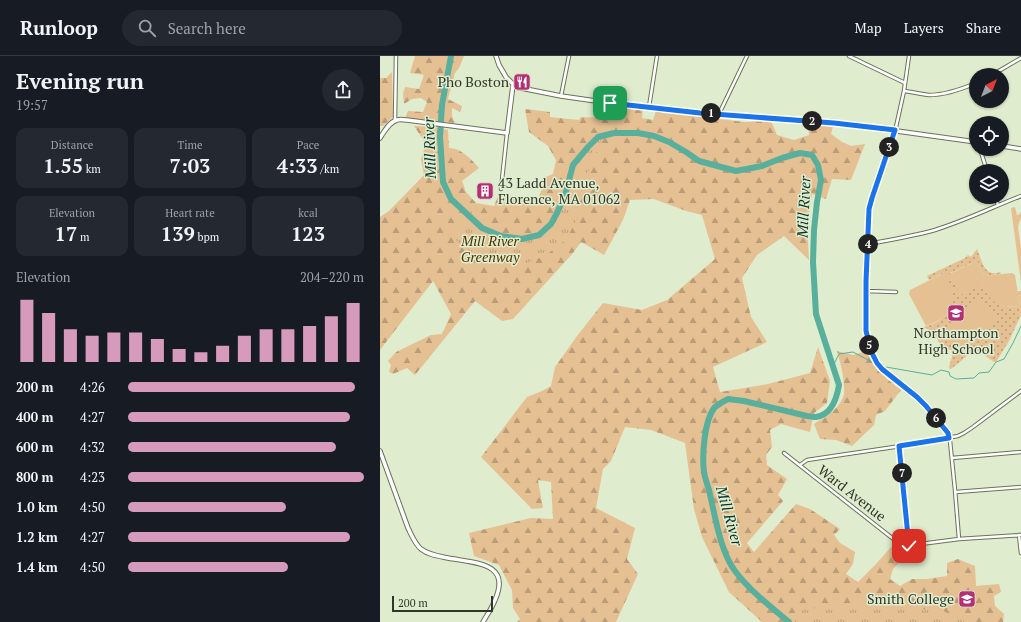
<!DOCTYPE html>
<meta charset="utf-8">
<style>
:root{--surface:#171b24;--page:#242831;--text:#f1f3f6;--muted:#9ea1a6;--line:#363941;--accent:#d69bbc}
body{margin:0;font-family:"PT Serif",serif;background:var(--page);color:var(--text);height:100vh;display:flex;flex-direction:column;font-size:15px;white-space:nowrap}
*{box-sizing:border-box;margin:0}
p{font-size:13px;color:var(--muted)}
.icon{flex:none;width:22px;height:22px;fill:none;stroke:currentColor;stroke-width:2;stroke-linecap:round;stroke-linejoin:round}
.map{position:relative;flex:1;overflow:hidden}
.sheet{display:flex;flex-direction:column;background:var(--surface);width:380px}
.sheet>*{flex:none}
.needle{width:26px;rotate:42deg}
.tools{position:absolute;left:589px;top:12px;display:grid;gap:8px}
.tools a{display:grid;place-items:center;width:40px;height:40px;border-radius:50%;background:var(--surface);box-shadow:0 1px 3px #0004;font-size:20px}
.scale{position:absolute;left:12px;bottom:10px;width:101px;box-sizing:border-box;padding-left:4px;border:2px solid #31362a;border-top:0;font-size:11px;line-height:14px;white-space:nowrap;color:#31362a;-webkit-text-stroke:3px #e0ecce;paint-order:stroke}
.pin{position:absolute;display:grid;place-items:center;width:34px;height:34px;color:#fff;margin:-17px;border-radius:8px;box-shadow:0 2px 6px #0006}
.km{position:absolute;width:20px;height:20px;margin:-10px;border-radius:50%;background:#222;color:#fff;font-size:11px;line-height:20px;text-align:center}
.round{display:grid;place-items:center;flex:none;width:42px;height:42px;border-radius:21px;background:var(--page)}
.head{display:flex;align-items:center;justify-content:space-between;height:68px;padding:0 16px}
h1{font-size:22px;font-weight:700;line-height:30px}
.figures{display:grid;grid-template-columns:repeat(3,1fr);gap:6px;height:68px;padding:4px 16px}
.figures div{display:grid;align-content:center;border-radius:10px;background:var(--page);text-align:center}
.figures b{font-size:20px;font-weight:700}
.figures small{font-size:11px;font-weight:400}
.figures p{font-size:11px}
.chart{height:112px;padding:8px 16px}
.chart p{display:flex;justify-content:space-between}
.chart svg{width:100%;height:72px;margin-top:4px;stroke:var(--accent);stroke-width:6}
ul{padding:0 16px;list-style:none;font-size:13px}
li{display:grid;grid-template-columns:64px 48px 1fr;align-items:center;height:30px}
li i{height:10px;border-radius:5px;background:var(--accent)}
header{display:flex;align-items:center;gap:24px;box-sizing:border-box;height:56px;padding:0 20px;background:var(--surface);border-bottom:1px solid var(--line)}
header strong{font-size:19px}
nav{display:flex;gap:22px;margin-inline-start:auto;font-size:14px}
.search{width:280px;height:36px;background:var(--page);display:flex;align-items:center;gap:10px;box-sizing:border-box;padding:0 14px;border-radius:22px;color:var(--muted);font-size:15px}
main{display:flex;flex:1;min-height:0}
.map>svg:first-child{display:block}
</style>
<header>
<strong>Runloop</strong>
<div class="search"><svg class="icon" aria-label="search" viewBox="0 0 24 24"><circle cx="10" cy="10" r="6"/><path d="M15 15l6 6"/></svg>Search here</div>
<nav><a>Map</a><a>Layers</a><a>Share</a></nav>
</header>
<main>
<section class="sheet">
<div class="head"><div><h1>Evening run</h1><p>19:57</p></div><a class="round"><svg class="icon" aria-label="share" viewBox="0 0 24 24"><path d="M12 15V3M7 8l5-5 5 5M5 13v7h14v-7"/></svg></a></div>
<div class="figures">
<div><p>Distance</p><b>1.55<small> km</small></b></div>
<div><p>Time</p><b>7:03</b></div>
<div><p>Pace</p><b>4:33<small> /km</small></b></div>
</div>
<div class="figures">
<div><p>Elevation</p><b>17<small> m</small></b></div>
<div><p>Heart rate</p><b>139<small> bpm</small></b></div>
<div><p>kcal</p><b>123</b></div>
</div>
<div class="chart"><p><span>Elevation</span>204–220 m</p>
<svg viewBox="0 0 160 44" preserveAspectRatio="none"><path d="M5 44V6M15 44V14M25 44V24M35 44V28M45 44V26M55 44V26M65 44V30M75 44V36M85 44V38M95 44V34M105 44V28M115 44V24M125 44V24M135 44V22M145 44V16M155 44V8"/></svg>
</div>
<ul>
<li><b>200 m</b>4:26<i style="width:96%"></i></li>
<li><b>400 m</b>4:27<i style="width:94%"></i></li>
<li><b>600 m</b>4:32<i style="width:88%"></i></li>
<li><b>800 m</b>4:23<i style="width:100%"></i></li>
<li><b>1.0 km</b>4:50<i style="width:67%"></i></li>
<li><b>1.2 km</b>4:27<i style="width:94%"></i></li>
<li><b>1.4 km</b>4:50<i style="width:68%"></i></li>
</ul>
</section>
<div class="map">
<svg width="641" height="566" viewBox="0 0 641 566">
<defs>
<pattern id="grass-dots" width="8" height="8" patternUnits="userSpaceOnUse"><rect width="8" height="8" fill="#e5c093"/><path d="M2 2h.1M6 6h.1" fill="none" stroke="#ba9d78" stroke-width="1.8" stroke-linecap="round"/></pattern>
<pattern id="forest-firs" width="22" height="20" patternUnits="userSpaceOnUse"><rect width="22" height="20" fill="#e5c093"/><path d="M5 1l3.5 6h-7zM16 11l3.5 6h-7z" fill="#ba9d78"/></pattern>
<pattern id="park-tufts" width="24" height="20" patternUnits="userSpaceOnUse"><rect width="24" height="20" fill="#e5c093"/><path d="M3 7l-1-3M5 7V3M7 7l1-3M15 17l-1-3M17 17v-4M19 17l1-3" fill="none" stroke="#ba9d78"/></pattern>
</defs>
<rect width="100%" height="100%" fill="#e0ecce"/>
<!-- grass -->
<path fill="url(#grass-dots)" d="M 597,193 C 602,204 604,222 620,216 L 621,218 L 604,220 L 597,205 L 570,217 L 580,239 L 601,228 C 615,244 617,254 640,250 L 638,235 L 641,235 L 641,259 L 629,285 L 616,306 L 614,306 L 600,296 L 596,294 L 592,295 L 581,305 L 571,313 L 570,313 L 569,311 L 573,297 L 573,295 L 562,290 L 560,288 L 556,281 L 552,276 L 543,271 C 554,269 562,263 569,256 L 564,217 L 549,224 L 547,220 L 585,202 L 588,199 L 591,201 Z"/>
<!-- forest -->
<path fill="url(#forest-firs)" d="M 35,0 L 84,0 L 79,12 L 75,17 L 68,43 L 82,50 L 80,56 L 72,52 L 72,60 L 75,67 L 25,62 L 28,55 L 43,56 L 47,46 L 41,42 L 32,43 L 24,48 L 23,38 L 25,31 L 39,33 L 44,19 L 30,17 Z
M 12,16 L 13,61 L 3,70 L 0,70 L 0,22 L 6,22 Z
M 228,51 L 263,54 L 262,62 L 273,64 L 276,55 L 364,66 L 391,65 L 397,79 L 414,84 L 429,79 L 428,68 L 453,70 L 451,78 L 462,86 L 471,90 L 485,88 L 471,124 L 452,123 L 446,143 L 432,138 L 427,169 L 429,204 L 404,180 L 377,199 L 362,222 L 371,261 L 387,286 L 333,311 L 340,336 L 388,328 L 430,317 L 438,291 L 450,325 L 447,347 L 434,357 L 430,376 L 401,368 L 390,374 L 392,391 L 386,399 L 387,409 L 407,423 L 398,439 L 403,445 L 367,487 L 374,496 L 416,448 L 430,453 L 460,473 L 454,479 L 460,487 L 475,496 L 473,508 L 466,518 L 478,526 L 496,508 L 511,491 L 527,496 L 524,501 L 513,513 L 510,523 L 520,530 L 532,523 L 547,523 L 567,520 L 567,507 L 578,503 L 595,510 L 596,530 L 619,528 L 621,536 L 614,540 L 615,550 L 624,558 L 623,566 L 382,566 L 349,536 L 322,481 L 314,453 L 305,387 L 271,374 L 245,371 L 231,405 L 223,413 L 216,452 L 255,472 L 247,503 L 258,518 L 236,566 L 137,566 L 140,563 L 133,552 L 132,534 L 119,509 L 94,500 L 89,477 L 151,462 L 173,463 L 171,426 L 158,424 L 163,452 L 152,453 L 101,401 L 147,341 L 162,335 L 171,330 L 175,311 L 197,280 L 223,247 L 262,254 L 287,244 L 335,203 L 322,159 L 306,155 L 274,143 L 250,144 L 243,164 L 224,199 L 201,186 L 193,197 L 133,263 L 122,265 L 95,245 L 35,319 L 27,312 L 13,318 L 9,316 L 11,309 L 8,305 L 16,296 L 51,279 L 62,278 L 71,258 L 53,225 L 0,294 L 0,161 L 9,155 L 44,119 L 41,103 L 46,88 L 34,70 L 54,71 L 68,74 L 69,92 C 81,92 91,103 99,112 L 82,125 L 86,136 L 96,147 L 114,150 L 118,140 L 123,142 L 141,142 L 158,143 L 166,121 L 173,118 L 176,104 L 168,90 L 149,76 L 145,53 L 170,56 L 170,61 L 199,64 L 201,61 L 225,62 Z
M 457,295 L 473,299 L 487,295 C 494,315 505,321 521,334 L 505,355 L 496,359 L 494,369 L 472,390 L 456,384 L 440,383 L 434,368 C 440,363 447,362 452,356 C 457,352 463,344 464,338 C 465,324 461,309 457,295 Z"/>
<!-- park -->
<path fill="url(#park-tufts)" d="M 225,76 L 197,142 L 196,144 L 198,161 L 186,184 L 166,199 L 145,208 L 112,210 L 110,213 L 107,213 L 73,182 L 91,155 C 109,178 125,187 153,178 C 166,175 171,173 177,160 L 183,162 L 184,159 L 178,157 C 186,134 201,84 225,76 Z
M 482,549 L 562,554 L 585,566 L 415,566 L 422,553 Z"/>
<!-- pitch -->
<path fill="#e5c093" d="M 635,151 L 637,159 L 638,159 L 641,156 L 641,162 L 639,167 L 638,171 L 641,192 L 641,227 L 631,152 Z
M 597,205 L 604,220 L 632,217 L 635,219 L 640,250 C 620,253 611,247 602,229 L 580,239 L 569,218 Z
M 564,217 C 581,243 575,260 546,270 L 529,238 L 530,234 Z
M 596,242 L 617,261 L 582,298 L 562,279 Z"/>
<g fill="none" stroke-linecap="round" stroke-linejoin="round">
<!-- stream -->
<path stroke="#58af9b" stroke-width="1" d="M 453,310 L 459,298 L 473,296 L 492,306
M 506,311 L 552,319 L 561,314 L 569,316 L 570,320 L 576,323 L 594,322 L 599,317 L 609,316 L 616,306 L 624,303 L 633,287 L 641,270"/>
<!-- river -->
<path stroke="#58af9b" stroke-width="6" d="M 71,0 L 62,49 L 60,81 L 63,126 L 71,143 L 102,172 L 121,180 L 142,183 L 159,179 L 171,168 L 177,157 L 185,139 L 193,109 L 208,91 L 218,81 L 234,77 L 258,77 L 274,80 L 289,86 L 306,96 L 319,105 L 356,115 L 382,110 L 402,102 L 420,97 L 432,99 L 438,109 L 441,124 L 437,146 L 434,174 L 433,206 L 436,258 L 459,329 C 457,341 452,359 436,361 C 433,361 430,360 427,360 L 364,345 L 348,343 C 344,345 339,348 335,351 C 324,364 322,400 324,416 C 325,422 327,428 329,434 C 335,459 340,495 355,515 C 369,534 391,551 409,566"/>
<defs>
<path id="minor" d="M 469,0 L 525,27
M 529,0 L 524,35 L 516,71 L 490,149 L 489,160 L 486,275 L 487,283 L 492,297 L 499,310 L 506,317 L 537,341 L 546,349 L 568,377 L 570,385 L 575,434 L 579,483
M 612,19 L 641,2
M 524,35 C 532,36 541,38 549,39 C 565,39 582,33 596,27
M 181,40 L 189,0
M 269,51 L 277,0
M 339,58 L 367,0
M 15,64 L 16,0
M 600,93 L 607,115
M 121,133 L 127,77
M 615,141 L 618,149
M 488,188 C 510,184 533,180 555,174 C 584,165 613,151 641,140
M 487,235 L 516,236
M 519,390 L 529,490
M 404,397 L 521,489 L 525,490 L 579,483 L 641,479
M 572,402 L 641,396
M 420,409 L 427,404 L 521,390 L 578,380 L 584,377 L 593,371 L 641,335
M 576,436 L 641,431
M 639,479 L 641,497"/>
<path id="tertiary" d="M 116,0 L 119,9 L 126,21 L 136,31 L 181,40 L 230,47 L 320,57 L 421,64 L 481,70 L 596,86
M 0,82 C 4,76 9,66 17,64 C 20,63 24,64 27,64 L 127,77 L 133,29
M 622,90 L 641,93
M 0,395 L 28,472 C 32,480 35,488 41,493 C 49,499 58,500 68,502 C 94,507 132,506 115,544 C 112,552 107,559 103,566"/>
</defs>
<!-- minor casing -->
<use href="#minor" stroke="#697358" stroke-width="4.5"/>
<!-- tertiary casing -->
<use href="#tertiary" stroke="#697358" stroke-width="5.5"/>
<!-- minor -->
<use href="#minor" stroke="#fff" stroke-width="2.5"/>
<!-- tertiary -->
<use href="#tertiary" stroke="#fff" stroke-width="3.5"/>
</g>
<g fill="none" stroke-linecap="round" stroke-linejoin="round">
<defs>
<path id="route" d="M 230,47 L 320,57 L 454,67 L 515,74 L 492,142 L 489,153 L 486,226 L 486,275 L 492,297 L 497,307 L 502,313 L 537,341 L 546,350 L 568,377 L 569,382 L 519,390 L 529,490"/>
</defs>
<!-- route casing -->
<use href="#route" stroke="#fff" stroke-width="8"/>
<!-- route -->
<use href="#route" stroke="#1a73e8" stroke-width="5"/>
</g>
<!-- icons -->
<defs>
<symbol id="restaurant-square" viewBox="-11 -11 22 22"><rect x="-9" y="-9" width="18" height="18" rx="4" fill="#b42f74" stroke="#e0ecce"/><path d="M-5-6h1v4h1v-4h1v4h1v-4h1v5L-1.5 .5V6h-2V.5L-5-1ZM5-6V6H3V1.5H1.5Q1.5-4 5-6Z" fill="#fff"/></symbol>
<symbol id="building-square" viewBox="-11 -11 22 22"><rect x="-9" y="-9" width="18" height="18" rx="4" fill="#b42f74" stroke="#e0ecce"/><path d="M-4-6H4V6H1V3H-1V6H-4ZM-2.5-4.3h1.7v1.8h-1.7ZM.8-4.3h1.7v1.8H.8ZM-2.5-1h1.7V.8h-1.7ZM.8-1h1.7V.8H.8Z" fill="#fff"/></symbol>
<symbol id="school-square" viewBox="-11 -11 22 22"><rect x="-9" y="-9" width="18" height="18" rx="4" fill="#b42f74" stroke="#e0ecce"/><path d="M0-5L7-2L0 1L-7-2ZM-4 1L0 2.5L4 1V4Q0 6-4 4Z" fill="#fff"/></symbol>
<symbol id="university-square" viewBox="-11 -11 22 22"><rect x="-9" y="-9" width="18" height="18" rx="4" fill="#b42f74" stroke="#e0ecce"/><path d="M0-5L7-2L0 1L-7-2ZM-4 1L0 2.5L4 1V4Q0 6-4 4Z" fill="#fff"/></symbol>
</defs>
<g fill-rule="evenodd">
<use href="#restaurant-square" x="132" y="16" width="20" height="20"/>
<use href="#building-square" x="95" y="125" width="20" height="20"/>
<use href="#school-square" x="566" y="247" width="20" height="20"/>
<use href="#university-square" x="577" y="533" width="20" height="20"/>
</g>
<g text-anchor="middle" stroke-width="3" stroke-linejoin="round" paint-order="stroke">
<!-- poi labels -->
<g font-size="14" fill="#31362a" stroke="#e0ecce" text-anchor="end">
<text x="129" y="31">Pho Boston</text>
<text x="118" y="132" text-anchor="start">43 Ladd Avenue,<tspan x="118" dy="16">Florence, MA 01062</tspan></text>
<text x="576" y="282" text-anchor="middle">Northampton<tspan x="576" dy="16">High School</tspan></text>
<text x="574" y="548">Smith College</text>
</g>
<!-- park labels -->
<g font-size="14" font-style="italic" fill="#4f3202" stroke="#e0ecce">
<text x="110" y="190">Mill River<tspan x="110" dy="16">Greenway</tspan></text>
</g>
<!-- street labels -->
<g font-size="14" fill="#31362a" stroke="#e0ecce">
<text transform="translate(472 437) rotate(38)" y="5">Ward Avenue</text>
</g>
<!-- water labels -->
<g font-size="15" font-style="italic" fill="#09342b" stroke="#e0ecce">
<text transform="translate(50 92) rotate(-92)" y="5">Mill River</text>
<text transform="translate(424 151) rotate(-87)" y="5">Mill River</text>
<text transform="translate(349 460) rotate(74)" y="5">Mill River</text>
</g>
</g>
</svg>
<div class="tools">
<a><svg class="needle" viewBox="-14 -14 28 28"><path d="M0-13l5 13h-10z" fill="#e53935"/><path d="M0 13l5-13h-10z" fill="#9ea1a6"/></svg></a>
<a><svg class="icon" aria-label="locate" viewBox="0 0 24 24"><circle cx="12" cy="12" r="6"/><path d="M12 2v4M12 18v4M2 12h4M18 12h4"/></svg></a>
<a><svg class="icon" aria-label="layers" viewBox="0 0 24 24"><path d="M12 4l9 5-9 5-9-5zM3 14l9 5 9-5"/></svg></a>
</div>
<div class="scale">200 m</div>
<div class="pin" style="left:230px;top:47px;background:#1e9e55"><svg class="icon" aria-label="arrive" viewBox="0 0 24 24"><path d="M6 21V4h12l-3 4 3 4H6"/></svg></div>
<div class="pin" style="left:529px;top:490px;background:#d93025"><svg class="icon" aria-label="check" viewBox="0 0 24 24"><path d="M5 12l5 5 9-10"/></svg></div>
<b class="km" style="left:331px;top:57px">1</b>
<b class="km" style="left:432px;top:65px">2</b>
<b class="km" style="left:509px;top:91px">3</b>
<b class="km" style="left:488px;top:188px">4</b>
<b class="km" style="left:489px;top:289px">5</b>
<b class="km" style="left:556px;top:362px">6</b>
<b class="km" style="left:522px;top:417px">7</b>
</div>
</main>
